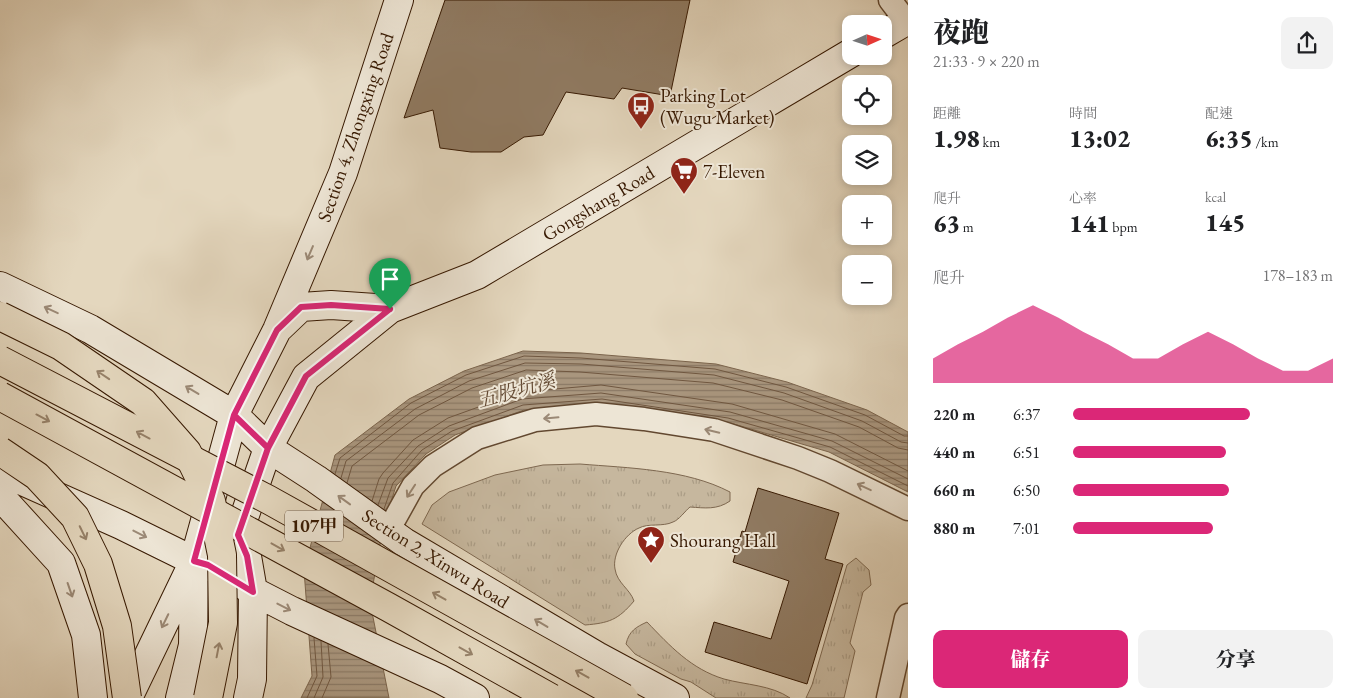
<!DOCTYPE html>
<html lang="zh-TW">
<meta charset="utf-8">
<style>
:root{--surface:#fff;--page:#f2f2f2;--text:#202124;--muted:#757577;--accent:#db2777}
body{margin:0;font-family:"EB Garamond","Noto Serif TC",serif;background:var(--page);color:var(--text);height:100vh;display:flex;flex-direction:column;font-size:19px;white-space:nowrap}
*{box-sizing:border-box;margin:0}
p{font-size:16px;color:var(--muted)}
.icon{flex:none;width:28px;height:28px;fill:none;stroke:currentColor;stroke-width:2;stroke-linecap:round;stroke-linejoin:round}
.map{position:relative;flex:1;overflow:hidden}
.drawer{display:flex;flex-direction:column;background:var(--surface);width:450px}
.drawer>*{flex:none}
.needle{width:32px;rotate:87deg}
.buttons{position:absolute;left:842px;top:15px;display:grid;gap:10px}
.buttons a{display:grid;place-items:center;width:50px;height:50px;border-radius:10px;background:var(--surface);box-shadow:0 2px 8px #0003;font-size:25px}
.pin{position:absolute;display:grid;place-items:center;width:42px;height:42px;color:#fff;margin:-51px -21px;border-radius:50% 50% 50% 0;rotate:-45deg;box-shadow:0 0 5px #0007}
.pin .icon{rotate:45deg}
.round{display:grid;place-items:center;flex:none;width:52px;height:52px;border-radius:10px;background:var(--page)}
.overview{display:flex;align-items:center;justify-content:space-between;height:85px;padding:0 25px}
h1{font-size:28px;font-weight:800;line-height:38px}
.figures{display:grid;grid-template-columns:repeat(3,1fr);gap:8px;height:85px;padding:5px 25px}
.figures div{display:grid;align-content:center}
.figures b{font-size:25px;font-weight:800}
.figures small{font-size:14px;font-weight:400}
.figures p{font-size:14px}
.chart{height:140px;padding:10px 25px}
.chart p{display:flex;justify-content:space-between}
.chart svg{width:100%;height:90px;margin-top:5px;fill:var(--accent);opacity:.7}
.cta{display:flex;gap:10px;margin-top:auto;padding:10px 25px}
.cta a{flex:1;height:58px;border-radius:10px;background:var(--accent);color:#fff;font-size:20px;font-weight:800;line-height:58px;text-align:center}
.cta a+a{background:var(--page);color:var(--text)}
ul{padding:0 25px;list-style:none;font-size:16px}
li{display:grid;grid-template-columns:80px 60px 1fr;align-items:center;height:38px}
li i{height:12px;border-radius:6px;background:var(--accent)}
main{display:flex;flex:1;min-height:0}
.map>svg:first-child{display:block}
</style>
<main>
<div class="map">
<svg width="908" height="698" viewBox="0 0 908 698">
<defs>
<pattern id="grass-tufts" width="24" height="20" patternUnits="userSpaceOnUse" patternTransform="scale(1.25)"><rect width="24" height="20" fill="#c6b79e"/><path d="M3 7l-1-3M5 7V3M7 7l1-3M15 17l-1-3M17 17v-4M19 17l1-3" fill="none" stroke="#ab9d86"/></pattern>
<pattern id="water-rules" width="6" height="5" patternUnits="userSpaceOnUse" patternTransform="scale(1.25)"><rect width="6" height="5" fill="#a9967e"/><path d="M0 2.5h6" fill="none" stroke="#8a7965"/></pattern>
</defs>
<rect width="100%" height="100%" fill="#e4d7be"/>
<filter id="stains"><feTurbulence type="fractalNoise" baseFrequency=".004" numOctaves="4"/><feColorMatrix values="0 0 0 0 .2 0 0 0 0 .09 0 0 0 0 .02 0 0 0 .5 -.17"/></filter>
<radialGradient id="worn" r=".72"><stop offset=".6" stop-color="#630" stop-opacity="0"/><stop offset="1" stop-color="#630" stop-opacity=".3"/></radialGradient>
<!-- grass -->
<path fill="url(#grass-tufts)" stroke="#7e6850" d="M 580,464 C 628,468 686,469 730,492 L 730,501 C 717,510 705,508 690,507 C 685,511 679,520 673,522 C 663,527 648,523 639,528 C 625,534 612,554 615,569 C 617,583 630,589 634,601 C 618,620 609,623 585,625 L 422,524 L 432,505 L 449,492 L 495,475 L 543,465 Z
M 856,558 L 869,570 L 871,585 L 863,592 L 850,643 L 855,651 L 844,698 L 806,698 L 812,685 L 847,565 Z
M 647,622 C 670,646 691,669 724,679 C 746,685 771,685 790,698 L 716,698 L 691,682 L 681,679 L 635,654 L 626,644 C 629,631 636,627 647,622 Z"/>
<!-- water -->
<path fill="url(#water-rules)" stroke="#7b644c" d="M 523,351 L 581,353 L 716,364 L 787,382 L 867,410 L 908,432 L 908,492 L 829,452 L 727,422 L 602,404 L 524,410 L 455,435 L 426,454 L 396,486 L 383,527 L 370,602 L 389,698 L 301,698 L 312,676 L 304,570 L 335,455 L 409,399 L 464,371 Z"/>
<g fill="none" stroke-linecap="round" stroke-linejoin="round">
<!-- shore -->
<path stroke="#705740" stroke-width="1" d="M 335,474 L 340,458 L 411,403 L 466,375 L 524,356 L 581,358 L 715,369 L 786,387 L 865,415 L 904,436 L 908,436
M 341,478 L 346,461 L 415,409 L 469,381 L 525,363 L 581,364 L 714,375 L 784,393 L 862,421 L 901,442 L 908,443
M 347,483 L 352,466 L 419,415 L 472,388 L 526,370 L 580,372 L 713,383 L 782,400 L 859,427 L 898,448 L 908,450
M 372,501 L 379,479 L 383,473 L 413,440 L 448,418 L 520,392 L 601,385 L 732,404 L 835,434 L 908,471
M 378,505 L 388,478 L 418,446 L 449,426 L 522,399 L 601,393 L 730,412 L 832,441 L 908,479
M 384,509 L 393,483 L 422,450 L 452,431 L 523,405 L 602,399 L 728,418 L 830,447 L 908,486
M 307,698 L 317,676 L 314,638
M 314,698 L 323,677 L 321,641
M 322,698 L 331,677 L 328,644"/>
</g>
<!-- building -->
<path fill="#907b63" stroke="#361801" d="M 445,0 L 690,0 L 670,96 L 622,88 L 614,99 L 566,92 L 543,135 L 524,137 L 501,152 L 471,152 L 440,148 L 433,110 L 404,118 Z
M 758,488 L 839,513 L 825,559 L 843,564 L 807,684 L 705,652 L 714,622 L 771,639 L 789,581 L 733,562 L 742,531 L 745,532 Z"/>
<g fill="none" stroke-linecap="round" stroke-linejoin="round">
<defs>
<path id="street" d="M 890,0 L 906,21
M 388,531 L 413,486 L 433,466 L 477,438 L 535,420 L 596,414 L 644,419 L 714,430 L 798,458 L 830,471 L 908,509
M 888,698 L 906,618 L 908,615"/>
<path id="secondary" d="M 884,34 L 908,20
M 0,286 L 90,329 L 234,415 L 268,448 L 316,479 L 404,542 L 597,656 L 675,698
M 280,327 L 301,307 L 331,305 L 390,309
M 0,471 L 121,525 L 194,561 L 208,565 L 253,591 L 292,611 L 440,679 L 475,698
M 0,496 L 61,563 L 86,635 L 93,698
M 238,535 L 247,556 L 253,591 L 252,679 L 248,698
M 194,561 L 238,535 L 268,448 L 306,377 L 390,309 L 477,275 L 851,53
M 128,698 L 194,561 L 234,415 L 277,330 L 343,173 L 399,0
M 180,698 L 193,645 L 194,570"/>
</defs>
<!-- street casing -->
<use href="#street" stroke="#624830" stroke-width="25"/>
<!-- secondary casing -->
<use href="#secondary" stroke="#361801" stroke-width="30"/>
<!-- street -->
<use href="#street" stroke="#ede5d5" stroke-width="22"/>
<!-- secondary -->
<use href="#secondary" stroke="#ede5d5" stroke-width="28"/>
<defs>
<path id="primary-bridge" d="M 0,360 L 269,500 L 624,698
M 0,396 L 388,607 L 551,698"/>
<path id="highway-bridge" d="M 0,316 L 61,346 L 143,402 L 187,452 L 211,501 L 222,555 L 223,623 L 208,698
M 0,451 L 37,476 L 75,517 L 98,564 L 117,626 L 127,698"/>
</defs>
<!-- primary-bridge casing -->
<use href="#primary-bridge" stroke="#361801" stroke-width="30" stroke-linecap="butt"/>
<!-- highway-bridge casing -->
<use href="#highway-bridge" stroke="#361801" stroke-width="30" stroke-linecap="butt"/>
<!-- primary-bridge -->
<use href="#primary-bridge" stroke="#e4d7be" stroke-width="28"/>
<!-- highway-bridge -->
<use href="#highway-bridge" stroke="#e4d7be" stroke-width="28"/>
</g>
<!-- one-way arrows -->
<defs><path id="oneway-shaft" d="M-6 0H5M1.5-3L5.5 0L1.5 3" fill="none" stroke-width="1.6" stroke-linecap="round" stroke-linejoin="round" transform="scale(1.25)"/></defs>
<g stroke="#9b8976">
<use href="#oneway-shaft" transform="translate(310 253) rotate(113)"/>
<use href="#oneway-shaft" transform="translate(51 310) rotate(-155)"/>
<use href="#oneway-shaft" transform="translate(192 390) rotate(-149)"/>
<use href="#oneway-shaft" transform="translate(551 418) rotate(175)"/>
<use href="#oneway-shaft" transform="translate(712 431) rotate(-167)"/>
<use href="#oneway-shaft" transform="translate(864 487) rotate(-155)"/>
<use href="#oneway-shaft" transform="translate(411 491) rotate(123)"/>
<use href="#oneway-shaft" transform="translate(344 500) rotate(-144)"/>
<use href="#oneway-shaft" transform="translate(140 534) rotate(27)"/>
<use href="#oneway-shaft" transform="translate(70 590) rotate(71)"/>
<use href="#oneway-shaft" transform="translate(284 607) rotate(27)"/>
<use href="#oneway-shaft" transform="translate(165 621) rotate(116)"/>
<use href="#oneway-shaft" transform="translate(541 623) rotate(-149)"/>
</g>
<g stroke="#968169">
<use href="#oneway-shaft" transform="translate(103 375) rotate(-146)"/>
<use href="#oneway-shaft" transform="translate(43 418) rotate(28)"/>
<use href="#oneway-shaft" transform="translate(143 435) rotate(-152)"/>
<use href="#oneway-shaft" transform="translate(83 533) rotate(64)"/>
<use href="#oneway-shaft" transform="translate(278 547) rotate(29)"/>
<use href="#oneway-shaft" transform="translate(439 596) rotate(-151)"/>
<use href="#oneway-shaft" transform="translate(218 650) rotate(-79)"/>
<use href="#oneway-shaft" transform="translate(466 651) rotate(29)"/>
<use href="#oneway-shaft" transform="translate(582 674) rotate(-151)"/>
</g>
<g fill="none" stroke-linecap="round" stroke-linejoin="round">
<defs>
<path id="route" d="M 390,309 L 331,305 L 301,307 L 277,330 L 234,415 L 268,448 L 238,535 L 247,556 L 253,592 L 208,565 L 194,561 L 234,415 L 268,448 L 306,376 L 390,309"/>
</defs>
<!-- route casing -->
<use href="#route" stroke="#fff" stroke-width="10"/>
<!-- route -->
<use href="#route" stroke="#db2777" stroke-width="6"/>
</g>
<!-- icons -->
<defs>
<symbol id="bus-pin" viewBox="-11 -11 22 30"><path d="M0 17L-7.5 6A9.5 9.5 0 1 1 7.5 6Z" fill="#8f2418" stroke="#ede5d5"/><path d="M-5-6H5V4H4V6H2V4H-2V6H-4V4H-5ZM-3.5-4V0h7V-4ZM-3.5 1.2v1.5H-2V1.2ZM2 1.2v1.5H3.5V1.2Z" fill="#fff"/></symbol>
<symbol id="supermarket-pin" viewBox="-11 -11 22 30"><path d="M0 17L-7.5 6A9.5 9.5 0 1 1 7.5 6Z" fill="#8f2418" stroke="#ede5d5"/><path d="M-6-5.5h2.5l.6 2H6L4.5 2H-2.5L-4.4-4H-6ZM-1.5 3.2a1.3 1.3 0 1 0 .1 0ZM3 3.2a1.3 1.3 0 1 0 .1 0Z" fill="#fff"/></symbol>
<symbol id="sight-pin" viewBox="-11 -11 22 30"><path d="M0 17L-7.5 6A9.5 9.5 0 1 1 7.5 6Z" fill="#8f2418" stroke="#ede5d5"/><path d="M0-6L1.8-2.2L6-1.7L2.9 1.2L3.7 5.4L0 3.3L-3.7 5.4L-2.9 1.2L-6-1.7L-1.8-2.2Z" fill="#fff"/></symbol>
</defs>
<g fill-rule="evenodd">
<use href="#bus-pin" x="625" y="90" width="32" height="43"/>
<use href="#supermarket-pin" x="668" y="155" width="32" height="43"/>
<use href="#sight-pin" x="635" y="524" width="32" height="43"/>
</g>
<g text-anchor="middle" stroke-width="4" stroke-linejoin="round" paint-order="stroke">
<!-- shield labels -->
<rect fill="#ede5d5" stroke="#6d5641" stroke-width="1" x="285" y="510.5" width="58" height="31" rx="4"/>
<g font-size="18" font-weight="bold" fill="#361801">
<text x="314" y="532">107甲</text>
</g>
<!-- poi labels -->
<g font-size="19" fill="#361801" stroke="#ede5d5" text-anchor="start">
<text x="660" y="102">Parking Lot<tspan x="660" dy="22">(Wugu Market)</tspan></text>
<text x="703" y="178">7-Eleven</text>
<text x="670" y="547">Shourang Hall</text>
</g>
<!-- street labels -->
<g font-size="19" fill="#361801" stroke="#ede5d5">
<text transform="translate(355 127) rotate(-71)" y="7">Section 4, Zhongxing Road</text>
<text transform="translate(598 203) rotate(-31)" y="7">Gongshang Road</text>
<text transform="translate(436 558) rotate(32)" y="7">Section 2, Xinwu Road</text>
</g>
<!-- water labels -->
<g font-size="20" font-style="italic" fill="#644a33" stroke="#ede5d5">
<text transform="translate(516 390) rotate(-16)" y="7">五股坑溪</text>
</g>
</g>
<rect width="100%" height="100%" filter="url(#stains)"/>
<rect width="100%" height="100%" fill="url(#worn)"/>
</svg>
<div class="buttons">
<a><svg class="needle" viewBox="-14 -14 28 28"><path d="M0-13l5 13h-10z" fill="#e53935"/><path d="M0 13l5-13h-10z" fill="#757577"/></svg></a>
<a><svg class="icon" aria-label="locate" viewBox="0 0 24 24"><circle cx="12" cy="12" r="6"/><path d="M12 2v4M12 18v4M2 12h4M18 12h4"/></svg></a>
<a><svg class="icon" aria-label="layers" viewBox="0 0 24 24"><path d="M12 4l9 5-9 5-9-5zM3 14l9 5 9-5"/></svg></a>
<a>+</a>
<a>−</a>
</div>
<div class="pin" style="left:390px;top:309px;background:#1e9e55"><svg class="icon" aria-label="arrive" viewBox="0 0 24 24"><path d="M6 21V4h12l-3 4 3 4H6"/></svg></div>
</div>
<section class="drawer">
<div class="overview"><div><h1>夜跑</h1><p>21:33 · 9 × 220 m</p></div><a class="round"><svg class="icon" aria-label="share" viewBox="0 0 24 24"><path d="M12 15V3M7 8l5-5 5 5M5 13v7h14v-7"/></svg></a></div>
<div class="figures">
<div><p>距離</p><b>1.98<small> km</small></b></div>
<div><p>時間</p><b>13:02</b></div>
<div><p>配速</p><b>6:35<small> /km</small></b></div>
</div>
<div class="figures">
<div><p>爬升</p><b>63<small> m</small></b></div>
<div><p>心率</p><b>141<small> bpm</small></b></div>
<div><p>kcal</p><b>145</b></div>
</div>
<div class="chart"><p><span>爬升</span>178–183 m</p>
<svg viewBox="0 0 160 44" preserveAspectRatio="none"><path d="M0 44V32L10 25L20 19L30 12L40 6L50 12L60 19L70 25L80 32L90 32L100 25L110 19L120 25L130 32L140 38L150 38L160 32V44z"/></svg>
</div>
<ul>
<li><b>220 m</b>6:37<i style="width:68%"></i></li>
<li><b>440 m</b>6:51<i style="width:59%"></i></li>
<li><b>660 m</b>6:50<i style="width:60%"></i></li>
<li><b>880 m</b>7:01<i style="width:54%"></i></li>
</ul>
<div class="cta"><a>儲存</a><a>分享</a></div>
</section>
</main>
